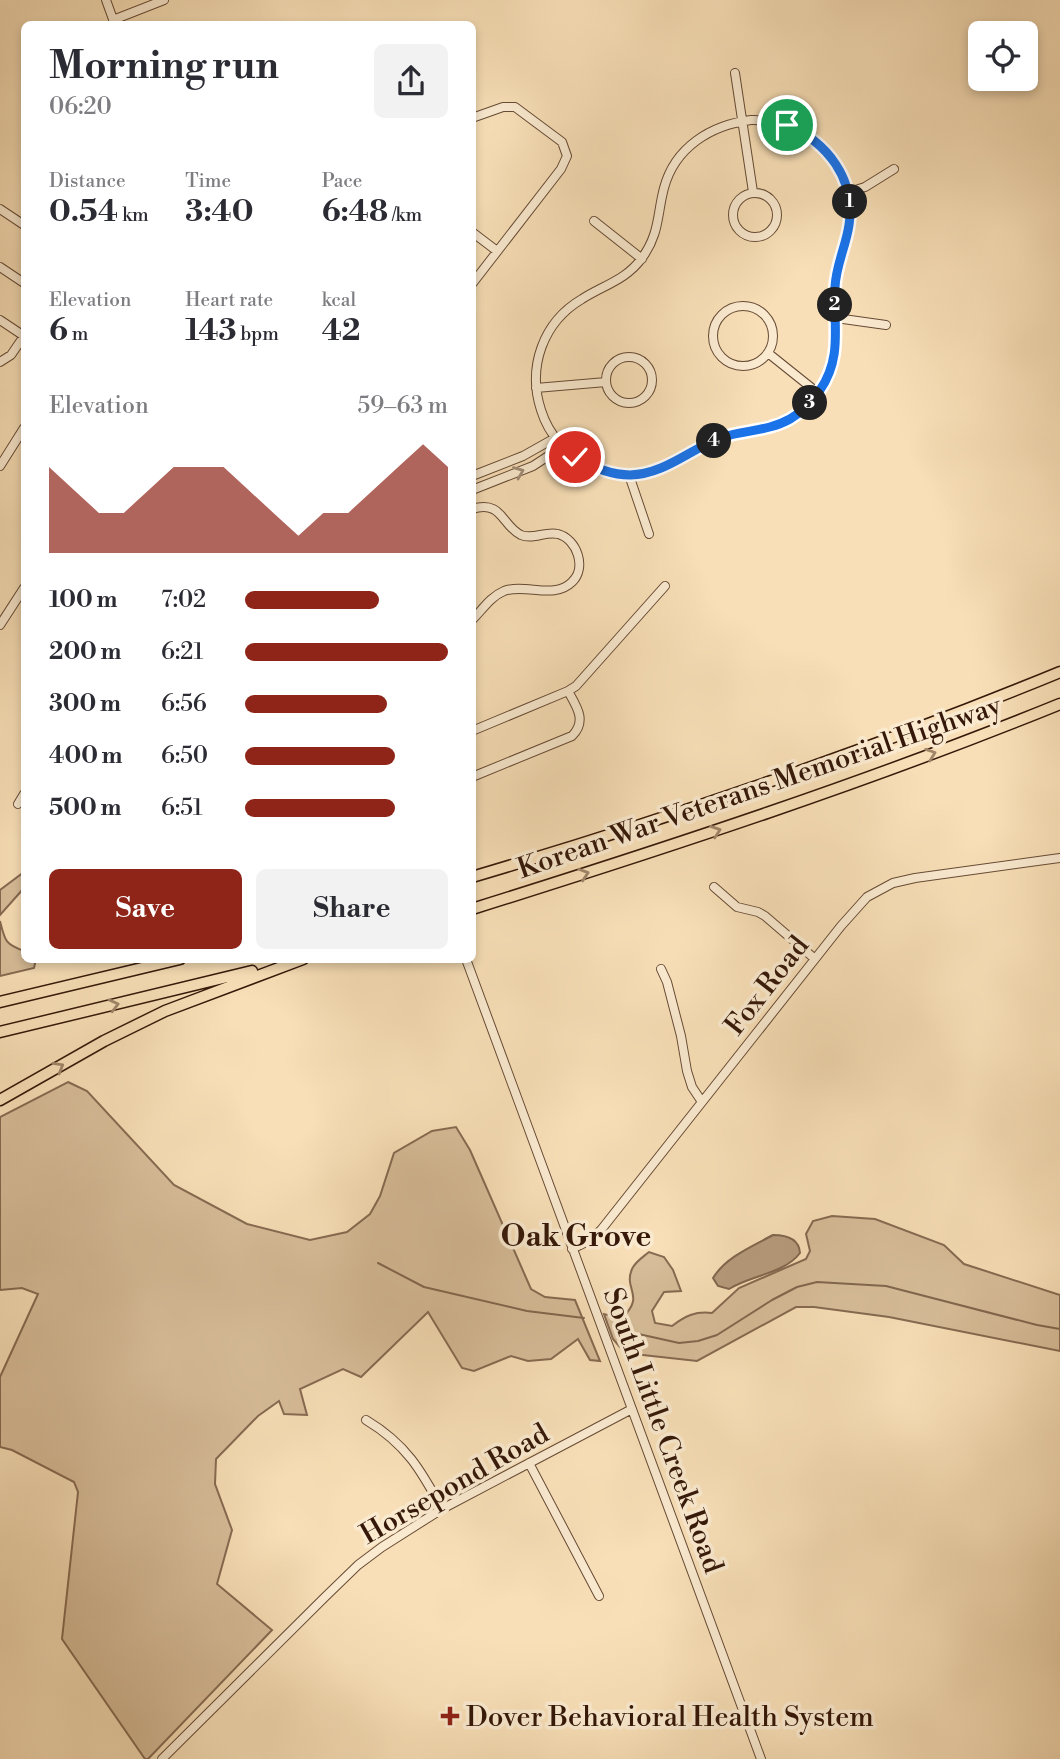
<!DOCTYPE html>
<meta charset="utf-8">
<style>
:root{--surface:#fff;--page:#f2f2f3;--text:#2b2b33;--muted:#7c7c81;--accent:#8f2418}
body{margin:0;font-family:"Libre Bodoni",serif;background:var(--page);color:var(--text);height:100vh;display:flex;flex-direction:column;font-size:26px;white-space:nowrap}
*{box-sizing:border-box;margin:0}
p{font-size:23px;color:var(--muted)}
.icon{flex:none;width:38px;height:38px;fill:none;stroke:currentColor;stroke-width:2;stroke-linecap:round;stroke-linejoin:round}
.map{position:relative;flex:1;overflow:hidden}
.sheet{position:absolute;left:21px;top:21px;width:455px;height:942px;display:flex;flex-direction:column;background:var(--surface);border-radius:10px;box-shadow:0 4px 10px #0003}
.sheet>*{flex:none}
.buttons{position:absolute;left:968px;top:21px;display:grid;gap:14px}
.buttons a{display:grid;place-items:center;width:70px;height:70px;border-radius:10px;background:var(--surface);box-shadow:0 4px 10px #0003;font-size:35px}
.pin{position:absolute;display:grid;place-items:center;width:60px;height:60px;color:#fff;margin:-30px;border:4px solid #fff;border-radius:50%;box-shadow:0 2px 7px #0007}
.km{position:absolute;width:35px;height:35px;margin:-18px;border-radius:50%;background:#222;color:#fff;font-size:19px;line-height:35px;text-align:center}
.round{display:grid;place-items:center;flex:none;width:74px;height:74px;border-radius:10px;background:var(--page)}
.head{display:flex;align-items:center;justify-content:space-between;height:119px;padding:0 28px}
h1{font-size:38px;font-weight:700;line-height:52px}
.stats{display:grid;grid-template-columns:repeat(3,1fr);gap:10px;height:119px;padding:7px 28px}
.stats div{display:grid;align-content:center}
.stats b{font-size:30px;font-weight:700}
.stats small{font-size:19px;font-weight:400}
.stats p{font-size:19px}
.chart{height:196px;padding:14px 28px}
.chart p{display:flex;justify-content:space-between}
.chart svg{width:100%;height:126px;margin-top:7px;fill:var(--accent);opacity:.7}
.cta{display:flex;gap:14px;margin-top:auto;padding:14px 28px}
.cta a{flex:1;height:80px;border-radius:10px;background:var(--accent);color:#fff;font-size:28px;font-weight:700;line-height:80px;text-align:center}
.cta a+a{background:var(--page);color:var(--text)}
ul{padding:0 28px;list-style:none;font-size:23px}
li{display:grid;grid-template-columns:112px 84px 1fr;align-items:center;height:52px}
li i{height:18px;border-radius:9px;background:var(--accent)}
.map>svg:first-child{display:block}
</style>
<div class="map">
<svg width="1060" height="1759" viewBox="0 0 1060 1759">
<rect width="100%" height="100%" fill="#f8dfb7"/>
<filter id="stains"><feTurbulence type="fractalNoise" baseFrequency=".00286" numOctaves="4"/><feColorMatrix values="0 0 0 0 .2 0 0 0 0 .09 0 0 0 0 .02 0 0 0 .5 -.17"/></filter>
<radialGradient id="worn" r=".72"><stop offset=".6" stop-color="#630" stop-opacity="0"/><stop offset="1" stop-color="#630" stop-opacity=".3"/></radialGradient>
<!-- green -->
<path fill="#d7bd99" stroke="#866a51" stroke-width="2" d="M 24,872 L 24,888 L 0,915 L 0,890 Z
M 0,921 C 5,941 5,944 24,951 L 24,959 L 36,959 L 34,968 L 0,976 Z
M 68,1082 L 87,1091 L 174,1185 L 247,1224 L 310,1240 L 347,1232 L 370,1214 L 380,1196 L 394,1153 L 432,1131 L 456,1127 L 470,1150 L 531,1289 L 545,1297 L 575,1300 L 600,1361 L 590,1360 L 578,1339 L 551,1359 L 528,1361 L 511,1356 L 474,1371 L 462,1368 L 428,1312 L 361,1377 L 343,1369 L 300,1389 L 307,1415 L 284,1414 L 279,1401 L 258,1416 L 216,1459 L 215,1484 L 232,1530 L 217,1584 L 272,1630 L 148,1759 L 145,1759 L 62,1639 L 78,1492 L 74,1482 L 12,1450 L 0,1447 L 0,1377 L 38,1294 L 22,1288 L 0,1290 L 0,1117 Z
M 832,1216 L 875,1219 L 944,1245 L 964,1264 L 1060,1295 L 1060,1351 L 889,1317 L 814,1307 L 796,1307 L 697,1361 L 625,1353 L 613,1339 L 604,1314 L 622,1318 C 646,1295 623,1290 632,1269 C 635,1262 643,1257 649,1252 L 664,1257 L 673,1270 L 681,1291 L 664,1292 L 652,1311 L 655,1323 L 672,1326 C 685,1316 695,1311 712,1313 L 739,1288 L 806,1259 L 810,1251 L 806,1234 L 813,1221 Z"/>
<!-- water -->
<path fill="#b69b7c" stroke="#82674e" stroke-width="2" d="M 773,1235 C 786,1235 799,1238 800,1253 C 784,1274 751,1275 729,1289 L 718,1286 L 713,1278 C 726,1257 751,1247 773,1235 Z"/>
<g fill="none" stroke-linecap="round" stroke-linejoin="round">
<!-- stream -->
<path stroke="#82674e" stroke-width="2" d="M 378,1263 L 424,1287 L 527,1311 L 584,1318
M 616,1329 L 679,1343 L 698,1341 L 717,1335 L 772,1300 L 797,1287 L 817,1282 L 886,1286 L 1037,1325 L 1060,1329"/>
<defs>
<path id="minor" d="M 106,0 L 114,22
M 113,20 L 164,0
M 735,73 L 753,192
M 472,118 L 503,107 L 515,107 L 562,142 L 567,156 L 561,169 L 472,284
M 751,120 C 800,119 851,157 850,210 C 850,235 837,258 835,283 C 831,323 846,354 820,391 C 791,430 762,424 722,438 C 702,445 685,459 665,467 C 615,486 557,462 541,410 C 527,367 543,322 582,299 C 604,285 626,280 642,258 C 660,233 657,214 664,188 C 675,147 711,125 751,120 Z
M 849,192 L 865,187 L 894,169
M733 215a22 22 0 1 1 44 0a22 22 0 1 1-44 0Z
M 0,209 L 24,225
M 594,221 L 642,259
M 472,232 L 497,251
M 0,267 L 24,283
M713 336a30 30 0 1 1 60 0a30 30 0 1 1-60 0Z
M 836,318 L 886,325
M 0,320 L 24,336
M 768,353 L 818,393
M606 380a23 23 0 1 1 46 0a23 23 0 1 1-46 0Z
M 0,362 L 11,355 L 24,336
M 536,388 L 606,382
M 0,466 L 24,428
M 629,475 L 649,534
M 472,476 L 523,456 L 555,438
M 472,490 L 533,466 L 562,447
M 472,509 C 503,500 501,525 521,535 C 533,540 545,531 558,534 C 577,539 587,568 572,582 C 554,600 526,583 504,591 C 490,597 483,609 472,620
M 0,625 L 24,588
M 472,731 L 568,691 L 576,686 L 665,586
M 472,777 L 572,736 C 587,721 577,707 568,691
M 18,804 L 24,794
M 714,887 L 737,907 L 758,912 L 765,916 L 815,959
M 466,959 L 761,1759
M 661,969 L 667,982 L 681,1036 L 687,1071 L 692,1087 L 702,1102
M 572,1249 L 590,1240 L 601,1230 L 841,926 L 867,897 L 893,883 L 915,878 L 1060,858
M 366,1420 C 406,1444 421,1470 442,1509
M 529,1463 L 599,1596
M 162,1759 L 325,1597 L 358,1565 L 382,1547 L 442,1509 L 632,1409"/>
<path id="highway" d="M 472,877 C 671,818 868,751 1060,672
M 472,909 C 670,847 868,782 1060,704
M 0,1002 L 180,959
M 0,1032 L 252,971
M 0,1100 L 104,1041 L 165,1011 L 303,959"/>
</defs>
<!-- minor casing -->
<use href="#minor" stroke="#664a34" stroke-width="10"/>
<!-- highway casing -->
<use href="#highway" stroke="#351809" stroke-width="13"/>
<!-- minor -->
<use href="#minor" stroke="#faead0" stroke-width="8"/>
<!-- highway -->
<use href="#highway" stroke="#f8dfb7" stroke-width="10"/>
</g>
<!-- one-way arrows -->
<defs><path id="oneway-chevron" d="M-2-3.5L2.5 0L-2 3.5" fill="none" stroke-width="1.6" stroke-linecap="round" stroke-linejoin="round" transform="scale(1.75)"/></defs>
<use stroke="#a18c76" href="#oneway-chevron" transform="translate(519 472) rotate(-22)"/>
<g stroke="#a08569">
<use href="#oneway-chevron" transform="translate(931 754) rotate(-20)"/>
<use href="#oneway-chevron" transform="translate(716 831) rotate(-19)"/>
<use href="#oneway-chevron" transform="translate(584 874) rotate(-18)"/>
<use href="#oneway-chevron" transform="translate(114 1005) rotate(-14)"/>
<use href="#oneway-chevron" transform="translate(59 1067) rotate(-30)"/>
</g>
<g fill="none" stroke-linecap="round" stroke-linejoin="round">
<defs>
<path id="route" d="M 575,457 C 592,467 610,475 630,475 C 666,474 691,448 723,437 C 745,430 769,431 790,419 C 802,412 812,402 820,390 C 843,357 833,324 835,287 C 836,265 846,246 849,225 C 856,179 827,142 787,125"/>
</defs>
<!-- route casing -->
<use href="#route" stroke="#fff" stroke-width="14"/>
<!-- route -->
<use href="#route" stroke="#1a73e8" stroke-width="9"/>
</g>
<!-- markers -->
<path fill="#8f2418" stroke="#faead0" stroke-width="2.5" d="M446.5 1705.5h7v7h7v7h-7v7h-7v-7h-7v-7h7z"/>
<g text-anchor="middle" stroke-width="7" stroke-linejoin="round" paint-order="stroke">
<!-- street labels -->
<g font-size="28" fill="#351809" stroke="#faead0">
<text transform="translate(759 786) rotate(-19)" y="10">Korean War Veterans Memorial Highway</text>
<text transform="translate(766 985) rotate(-52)" y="10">Fox Road</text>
<text transform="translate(664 1430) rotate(70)" y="10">South Little Creek Road</text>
<text transform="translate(454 1483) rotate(-30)" y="10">Horsepond Road</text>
</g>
<!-- poi labels -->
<g font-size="28" fill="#351809" stroke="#faead0" text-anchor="start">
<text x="466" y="1726">Dover Behavioral Health System</text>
</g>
<!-- neighbourhood labels -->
<g font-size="30" font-weight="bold" fill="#351809" stroke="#faead0">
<text x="576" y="1246">Oak Grove</text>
</g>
</g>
<rect width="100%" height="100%" filter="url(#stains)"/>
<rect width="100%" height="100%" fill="url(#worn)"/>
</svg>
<div class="buttons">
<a><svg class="icon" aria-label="locate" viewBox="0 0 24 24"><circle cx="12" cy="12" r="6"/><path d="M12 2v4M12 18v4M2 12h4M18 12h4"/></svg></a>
</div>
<div class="pin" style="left:787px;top:125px;background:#1e9e55"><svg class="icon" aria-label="arrive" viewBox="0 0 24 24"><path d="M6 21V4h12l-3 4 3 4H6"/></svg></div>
<div class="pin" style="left:575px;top:457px;background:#d93025"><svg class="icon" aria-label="check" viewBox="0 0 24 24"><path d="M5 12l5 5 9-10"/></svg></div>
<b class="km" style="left:850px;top:202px">1</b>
<b class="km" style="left:835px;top:305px">2</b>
<b class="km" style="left:810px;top:403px">3</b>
<b class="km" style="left:714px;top:441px">4</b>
<section class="sheet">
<div class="head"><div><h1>Morning run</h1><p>06:20</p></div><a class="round"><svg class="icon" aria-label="share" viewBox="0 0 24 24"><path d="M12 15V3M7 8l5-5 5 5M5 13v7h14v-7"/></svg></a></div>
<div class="stats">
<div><p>Distance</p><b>0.54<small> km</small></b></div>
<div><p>Time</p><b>3:40</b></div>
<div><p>Pace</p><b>6:48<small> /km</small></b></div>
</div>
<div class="stats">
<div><p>Elevation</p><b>6<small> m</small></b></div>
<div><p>Heart rate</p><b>143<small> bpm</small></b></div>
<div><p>kcal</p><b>42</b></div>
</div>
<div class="chart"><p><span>Elevation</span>59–63 m</p>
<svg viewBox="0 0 160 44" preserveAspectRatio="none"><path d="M0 44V14L10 22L20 30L30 30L40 22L50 14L60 14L70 14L80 22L90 30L100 38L110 30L120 30L130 22L140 14L150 6L160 14V44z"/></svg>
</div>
<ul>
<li><b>100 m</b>7:02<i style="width:66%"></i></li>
<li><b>200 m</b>6:21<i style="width:100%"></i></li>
<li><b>300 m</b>6:56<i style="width:70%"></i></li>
<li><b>400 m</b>6:50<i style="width:74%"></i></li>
<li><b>500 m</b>6:51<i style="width:74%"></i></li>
</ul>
<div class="cta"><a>Save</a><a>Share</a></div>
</section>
</div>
